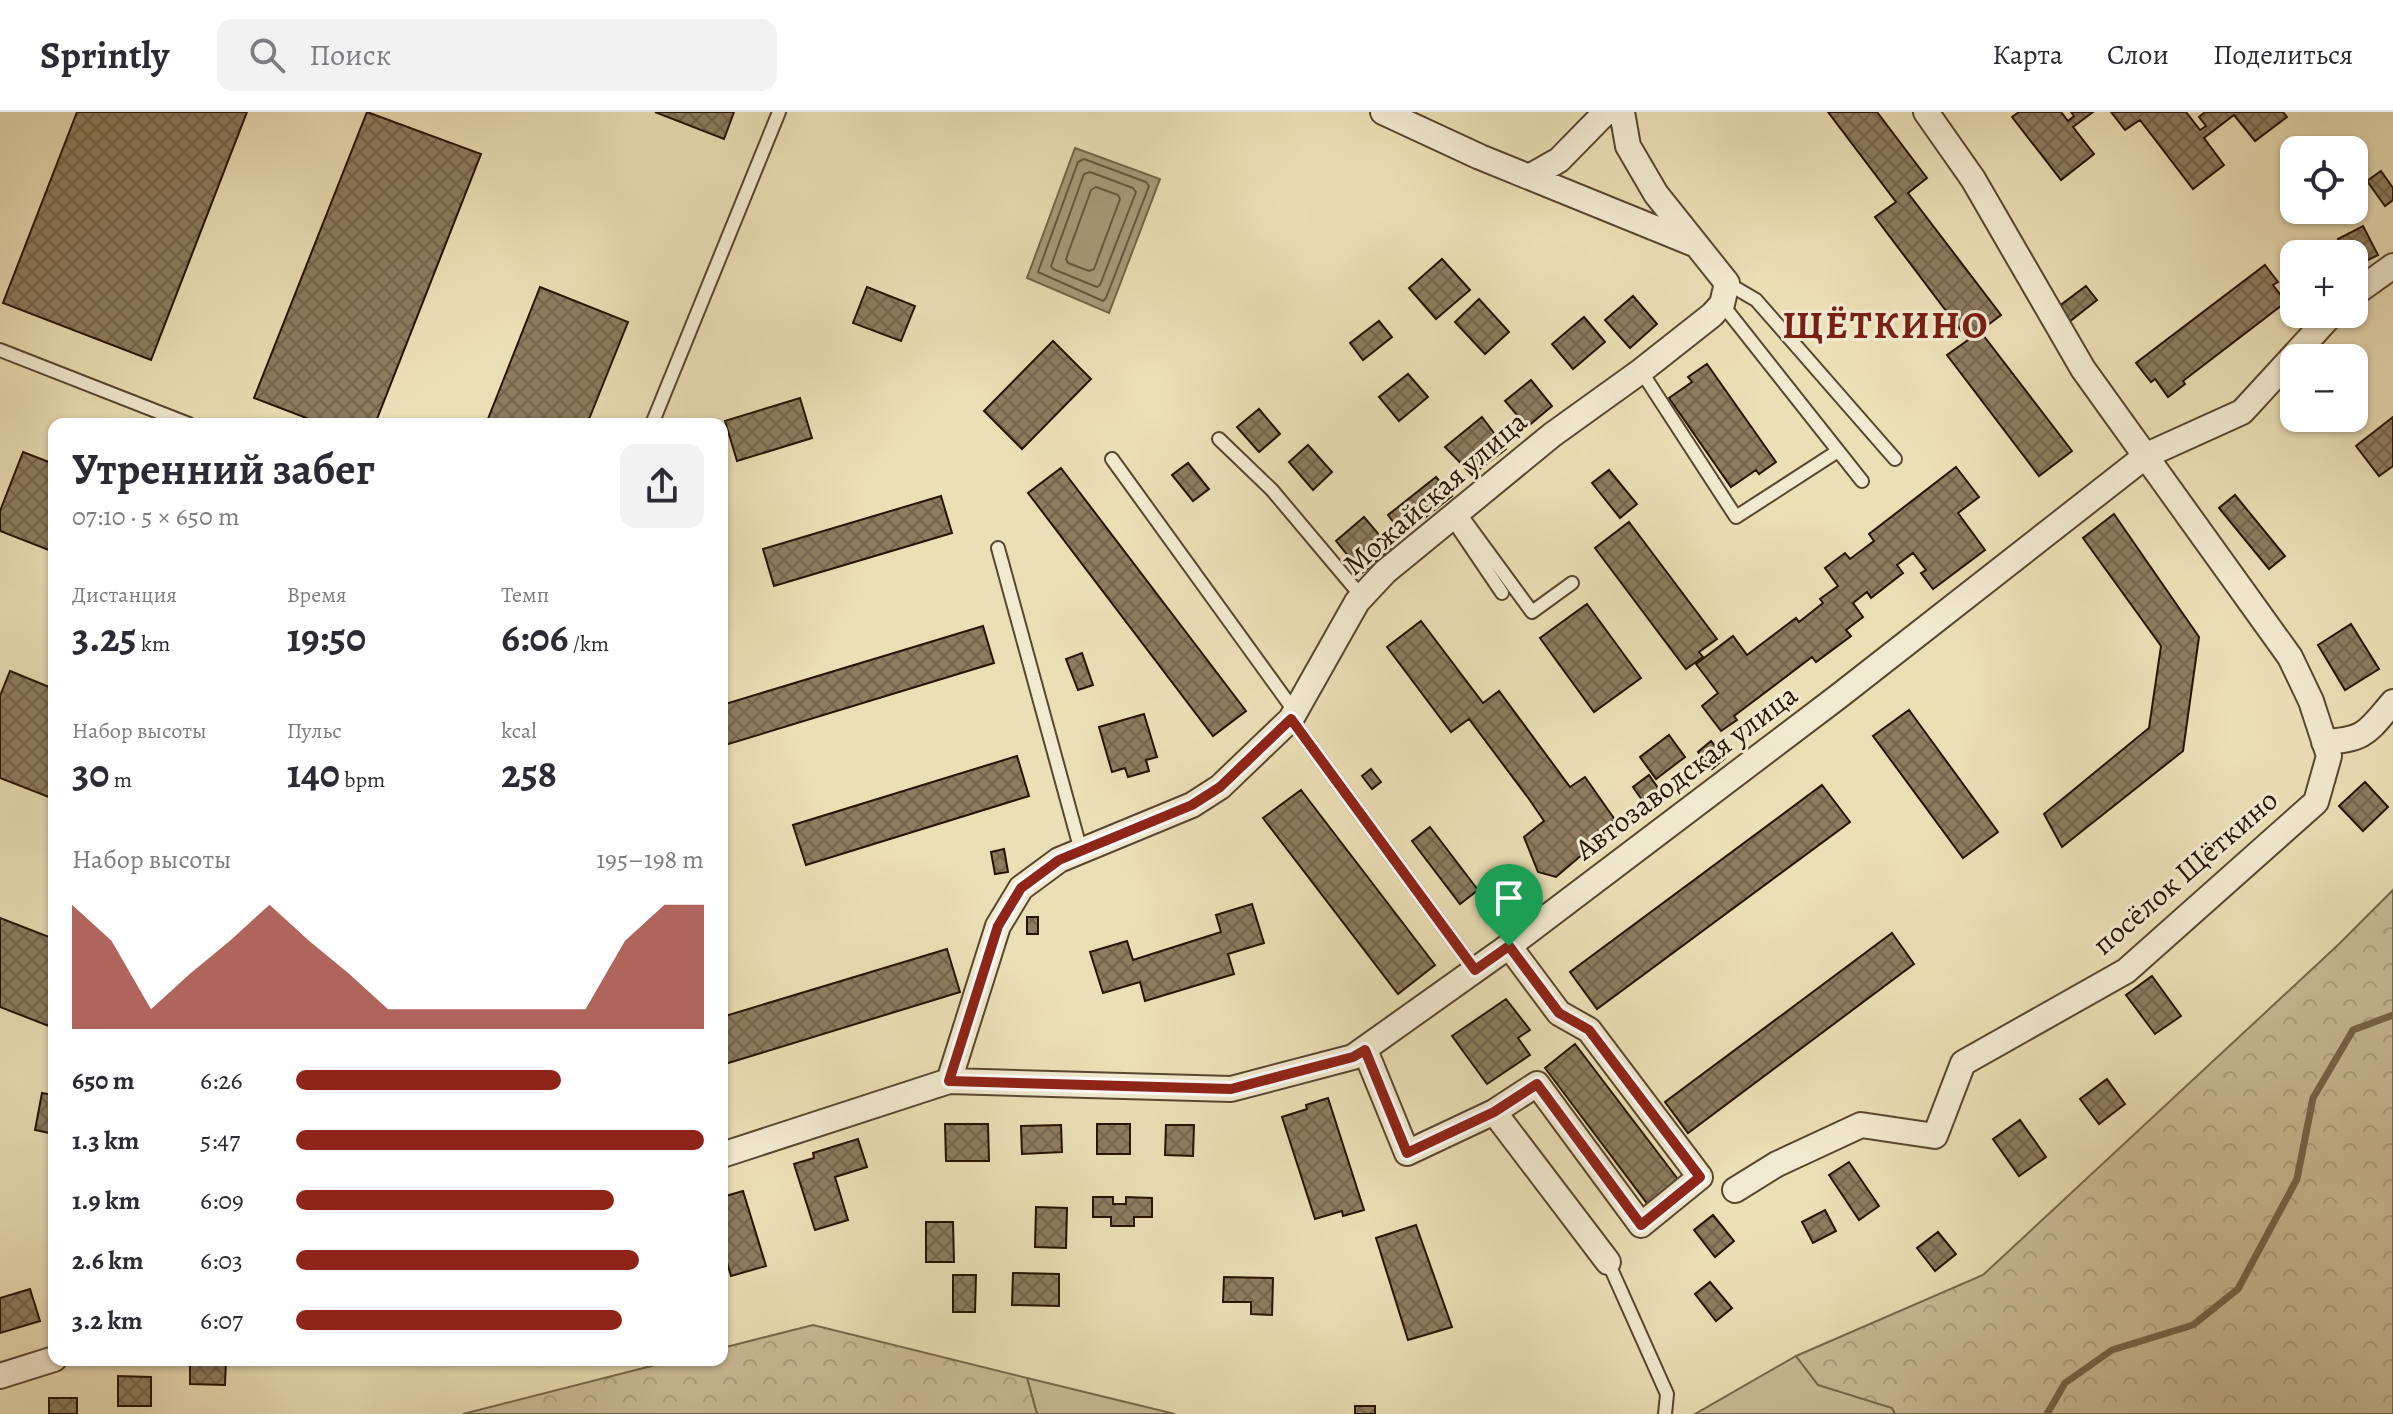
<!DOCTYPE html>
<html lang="ru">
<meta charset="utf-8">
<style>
:root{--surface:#fff;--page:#f2f2f3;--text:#2b2b33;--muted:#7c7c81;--line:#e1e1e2;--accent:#8f2418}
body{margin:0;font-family:Alegreya,serif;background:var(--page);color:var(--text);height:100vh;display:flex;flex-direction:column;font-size:30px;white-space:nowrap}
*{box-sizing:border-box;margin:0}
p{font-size:26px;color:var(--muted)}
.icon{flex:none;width:44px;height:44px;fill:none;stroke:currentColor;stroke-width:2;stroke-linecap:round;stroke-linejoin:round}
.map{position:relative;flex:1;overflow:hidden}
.panel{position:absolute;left:48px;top:306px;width:680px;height:948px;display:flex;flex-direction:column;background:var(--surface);border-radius:16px;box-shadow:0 2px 6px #0004}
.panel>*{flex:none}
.buttons{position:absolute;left:2280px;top:24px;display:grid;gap:16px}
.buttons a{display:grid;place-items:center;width:88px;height:88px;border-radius:16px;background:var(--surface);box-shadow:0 2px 6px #0004;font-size:40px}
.pin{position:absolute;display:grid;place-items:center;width:68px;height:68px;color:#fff;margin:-82px -34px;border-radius:50% 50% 50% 0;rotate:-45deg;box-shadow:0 0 8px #0007}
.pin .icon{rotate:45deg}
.round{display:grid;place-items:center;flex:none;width:84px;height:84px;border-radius:16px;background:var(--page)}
.summary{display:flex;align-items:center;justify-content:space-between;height:136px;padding:0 24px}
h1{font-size:44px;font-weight:600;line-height:60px}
.figures{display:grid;grid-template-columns:repeat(3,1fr);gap:12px;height:136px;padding:8px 24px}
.figures div{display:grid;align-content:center}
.figures b{font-size:40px;font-weight:600}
.figures small{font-size:22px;font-weight:400}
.figures p{font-size:22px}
.chart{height:224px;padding:16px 24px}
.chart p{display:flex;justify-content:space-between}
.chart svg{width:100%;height:144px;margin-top:8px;fill:var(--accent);opacity:.7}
ul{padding:0 24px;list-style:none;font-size:26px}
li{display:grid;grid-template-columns:128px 96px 1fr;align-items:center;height:60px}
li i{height:20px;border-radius:10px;background:var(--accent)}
header{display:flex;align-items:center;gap:48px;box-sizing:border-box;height:112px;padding:0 40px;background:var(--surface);border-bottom:2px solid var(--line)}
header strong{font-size:38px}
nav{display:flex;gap:44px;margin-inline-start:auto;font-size:28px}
.search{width:560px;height:72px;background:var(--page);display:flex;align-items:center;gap:20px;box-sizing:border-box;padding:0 28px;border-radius:16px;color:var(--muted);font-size:30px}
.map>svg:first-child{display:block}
</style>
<header>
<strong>Sprintly</strong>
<div class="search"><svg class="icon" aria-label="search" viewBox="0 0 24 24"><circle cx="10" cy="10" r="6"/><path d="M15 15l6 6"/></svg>Поиск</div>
<nav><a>Карта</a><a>Слои</a><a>Поделиться</a></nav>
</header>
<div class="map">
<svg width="2393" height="1302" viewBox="0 0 2393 1302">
<defs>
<pattern id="forest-crowns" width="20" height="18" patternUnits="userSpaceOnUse" patternTransform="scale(2)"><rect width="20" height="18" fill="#cabc97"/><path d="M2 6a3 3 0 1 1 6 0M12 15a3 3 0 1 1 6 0" fill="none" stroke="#aea180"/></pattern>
<pattern id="building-cross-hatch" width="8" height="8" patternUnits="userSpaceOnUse" patternTransform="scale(2)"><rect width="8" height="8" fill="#8d7d5f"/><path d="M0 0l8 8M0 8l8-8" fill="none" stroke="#73654c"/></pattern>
</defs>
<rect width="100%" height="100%" fill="#ebdfb6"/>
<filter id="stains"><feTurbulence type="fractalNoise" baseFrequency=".0025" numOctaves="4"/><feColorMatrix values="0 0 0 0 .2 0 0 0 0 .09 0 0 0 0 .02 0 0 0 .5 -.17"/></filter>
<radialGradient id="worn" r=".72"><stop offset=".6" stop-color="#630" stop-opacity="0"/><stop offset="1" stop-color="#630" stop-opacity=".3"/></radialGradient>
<!-- grass -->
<path fill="#cabc97" stroke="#78684c" stroke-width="2" d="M 1796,1244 L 1818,1273 L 1893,1296 L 1895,1302 L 1695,1302 Z
M 1027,1266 L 1175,1302 L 1037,1302 Z"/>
<!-- forest -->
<path fill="url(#forest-crowns)" stroke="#78684c" stroke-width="2" d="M 2393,778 L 2393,1302 L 1895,1302 L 1892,1296 L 1818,1273 L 1796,1244 L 1983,1163 L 2339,832 Z
M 813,1213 L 1027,1266 L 1037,1302 L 463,1302 L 675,1248 L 722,1248 L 722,1236 Z"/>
<!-- water -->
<path fill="#a89a78" stroke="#746448" stroke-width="2" d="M 1075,36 L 1160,67 L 1109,201 L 1027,166 Z"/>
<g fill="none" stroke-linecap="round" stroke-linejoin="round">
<!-- shore -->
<path stroke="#68563c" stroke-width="2" d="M 1084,47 L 1146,70 L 1149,74 L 1106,186 L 1103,189 L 1038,160 L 1078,50 Z
M 1090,60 L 1133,76 L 1136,80 L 1100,173 L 1097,175 L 1053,157 L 1051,154 L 1084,62 Z
M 1096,75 L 1118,83 L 1120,87 L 1094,157 L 1089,159 L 1068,151 L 1066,147 L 1091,78 Z"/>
<!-- stream -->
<path stroke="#746448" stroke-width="7" d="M 2047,1302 L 2065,1271 L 2112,1238 L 2193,1213 L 2238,1177 L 2297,1067 L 2313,986 L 2353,918 L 2393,903"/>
</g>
<!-- building -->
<path fill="url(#building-cross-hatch)" stroke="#271300" stroke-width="2" d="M 77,0 L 247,0 L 151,248 L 3,191 Z
M 367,0 L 481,42 L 375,312 L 322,312 L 254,286 Z
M 655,0 L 734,0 L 724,27 Z
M 1828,0 L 1877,0 L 1927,66 L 1908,81 L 2001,203 L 1980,219 L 2072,339 L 2039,364 L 1947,243 L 1968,228 L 1875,105 L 1896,90 Z
M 2019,0 L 2061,0 L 2068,9 L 2074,4 L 2071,0 L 2093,0 L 2073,15 L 2094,42 L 2061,68 L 2012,5 Z
M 2111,0 L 2186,0 L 2200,18 L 2206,14 L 2199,5 L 2205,0 L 2283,0 L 2287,5 L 2255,29 L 2234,3 L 2204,26 L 2224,53 L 2193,77 L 2140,8 L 2125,18 Z
M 2313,26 L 2321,38 L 2298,38 L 2297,36 Z
M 2381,59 L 2393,76 L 2393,88 L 2385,94 L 2367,69 Z
M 2363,114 L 2378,143 L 2354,155 L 2354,142 L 2345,142 L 2338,127 Z
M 1442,147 L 1470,178 L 1436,207 L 1409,176 Z
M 2265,153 L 2278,170 L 2273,173 L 2286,190 L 2183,269 L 2185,272 L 2168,285 L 2155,267 L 2151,270 L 2136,251 Z
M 2086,174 L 2097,188 L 2069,210 L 2058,195 Z
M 540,175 L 628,210 L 587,312 L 486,312 Z
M 867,175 L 915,194 L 901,229 L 853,211 Z
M 1633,184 L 1657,212 L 1630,236 L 1605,208 Z
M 1479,187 L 1509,220 L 1485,242 L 1455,210 Z
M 1584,205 L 1605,230 L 1573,257 L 1552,232 Z
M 1379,209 L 1392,225 L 1363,248 L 1350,231 Z
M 1053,229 L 1091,267 L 1022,337 L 984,299 Z
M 1707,252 L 1776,350 L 1759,362 L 1756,358 L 1731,375 L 1669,286 L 1692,270 L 1688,265 Z
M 1408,262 L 1428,285 L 1399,309 L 1379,285 Z
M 1531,268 L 1552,294 L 1527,315 L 1505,289 Z
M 800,286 L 812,326 L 737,349 L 725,309 Z
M 1259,297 L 1280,322 L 1259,340 L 1237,315 Z
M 1482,305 L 1506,337 L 1472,363 L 1445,335 Z
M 2393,305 L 2393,354 L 2379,364 L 2356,334 Z
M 1308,333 L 1332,360 L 1313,378 L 1289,350 Z
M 23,340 L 54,352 L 54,440 L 0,419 L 0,399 Z
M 1188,351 L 1209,377 L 1193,389 L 1172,363 Z
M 1956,355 L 1979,385 L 1958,401 L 1985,438 L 1933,477 L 1921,461 L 1926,458 L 1913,441 L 1897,453 L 1903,461 L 1871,486 L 1867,480 L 1853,491 L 1863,505 L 1846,518 L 1851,524 L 1816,550 L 1812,545 L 1734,604 L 1737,608 L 1721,619 L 1702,594 L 1718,581 L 1696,552 L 1733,524 L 1747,543 L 1796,506 L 1799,510 L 1823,491 L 1820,487 L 1838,474 L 1825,456 L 1845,441 L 1850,447 L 1874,429 L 1869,422 Z
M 1061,356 L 1246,599 L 1213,624 L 1028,381 Z
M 1609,358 L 1637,392 L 1620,406 L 1592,371 Z
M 1436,365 L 1452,384 L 1403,423 L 1388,403 Z
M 2235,383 L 2285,444 L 2269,457 L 2219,396 Z
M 941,384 L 952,421 L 774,474 L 763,437 Z
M 2114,402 L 2199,525 L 2183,639 L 2062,735 L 2044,702 L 2149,616 L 2161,534 L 2083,426 Z
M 1364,405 L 1391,437 L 1362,461 L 1336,429 Z
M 1629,410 L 1717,527 L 1699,540 L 1703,545 L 1686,557 L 1595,436 Z
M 1587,492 L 1641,566 L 1594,600 L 1540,526 Z
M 1421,509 L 1483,591 L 1499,579 L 1570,675 L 1585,665 L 1618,712 L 1556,765 L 1538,760 L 1524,725 L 1544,709 L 1529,687 L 1469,607 L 1451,620 L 1387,535 Z
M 2351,512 L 2379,557 L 2345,578 L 2318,533 Z
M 983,514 L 994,551 L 722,634 L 722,593 Z
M 1082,541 L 1093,573 L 1078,578 L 1066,547 Z
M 10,559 L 54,577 L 54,687 L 0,666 L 0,584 Z
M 1909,598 L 1998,720 L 1963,746 L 1873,624 Z
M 1144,602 L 1157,645 L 1146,648 L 1149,659 L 1128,665 L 1125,656 L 1112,660 L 1099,615 Z
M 1669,623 L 1685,645 L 1656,667 L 1640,645 Z
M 1711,629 L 1725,646 L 1712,657 L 1698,640 Z
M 1017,644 L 1029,684 L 806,753 L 793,713 Z
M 1371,657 L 1381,670 L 1372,677 L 1362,664 Z
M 1649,663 L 1665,686 L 1649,698 L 1633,675 Z
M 2365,670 L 2388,695 L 2363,719 L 2339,694 Z
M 1822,673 L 1850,710 L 1597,897 L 1570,860 Z
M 1301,678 L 1435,853 L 1398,882 L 1263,706 Z
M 1430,715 L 1478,778 L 1460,792 L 1412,729 Z
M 1004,737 L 1008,760 L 995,762 L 991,740 Z
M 1252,792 L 1264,831 L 1228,842 L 1234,862 L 1145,889 L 1140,870 L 1103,881 L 1090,840 L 1127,829 L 1133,848 L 1221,820 L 1216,803 Z
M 1027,805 L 1038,805 L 1038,822 L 1027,822 Z
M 0,806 L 54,827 L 54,916 L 0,895 Z
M 1892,821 L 1914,852 L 1688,1021 L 1665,990 Z
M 947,837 L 960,880 L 722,953 L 722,905 Z
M 2152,864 L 2181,904 L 2155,922 L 2126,883 Z
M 1506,887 L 1530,918 L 1518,926 L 1530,943 L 1487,972 L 1452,924 Z
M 1575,932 L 1680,1070 L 1649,1094 L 1545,956 Z
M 2107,967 L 2125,992 L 2099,1012 L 2080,987 Z
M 42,981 L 54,983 L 54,1022 L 35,1018 Z
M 1328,986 L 1364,1098 L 1343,1104 L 1342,1099 L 1315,1107 L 1282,1005 L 1307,997 L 1306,993 Z
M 2020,1008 L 2046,1045 L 2019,1064 L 1993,1027 Z
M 945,1012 L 988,1012 L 989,1049 L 946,1049 Z
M 1097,1012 L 1130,1012 L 1130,1042 L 1097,1042 Z
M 1061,1013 L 1062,1040 L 1022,1042 L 1021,1014 Z
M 1166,1013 L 1194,1013 L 1193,1044 L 1165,1043 Z
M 858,1027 L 867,1055 L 835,1065 L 848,1108 L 815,1118 L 794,1052 L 814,1046 L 813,1041 Z
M 1849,1050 L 1879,1094 L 1859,1108 L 1829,1063 Z
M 743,1079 L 766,1154 L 731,1164 L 722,1133 L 722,1085 Z
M 1093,1085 L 1113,1085 L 1113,1092 L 1126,1092 L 1126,1085 L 1152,1086 L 1152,1105 L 1134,1105 L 1134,1114 L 1111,1114 L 1111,1105 L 1093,1105 Z
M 1036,1095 L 1067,1096 L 1066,1136 L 1035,1135 Z
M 1825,1098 L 1836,1119 L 1813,1131 L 1802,1110 Z
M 1713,1103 L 1734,1129 L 1715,1145 L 1694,1118 Z
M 926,1110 L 953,1110 L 954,1150 L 926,1150 Z
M 1416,1113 L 1452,1215 L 1408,1228 L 1376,1126 Z
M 1938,1120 L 1956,1142 L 1935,1159 L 1917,1136 Z
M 1013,1161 L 1059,1162 L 1059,1194 L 1012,1193 Z
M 953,1163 L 976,1163 L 975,1200 L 953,1200 Z
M 1224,1165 L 1273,1166 L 1272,1203 L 1251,1202 L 1251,1190 L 1223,1190 Z
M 1710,1170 L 1732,1196 L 1716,1209 L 1695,1182 Z
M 30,1177 L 40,1209 L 0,1221 L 0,1186 Z
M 190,1248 L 226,1248 L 225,1273 L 190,1272 Z
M 118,1264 L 151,1265 L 151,1294 L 118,1294 Z
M 49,1286 L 77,1286 L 77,1302 L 49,1302 Z
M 1355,1294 L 1375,1294 L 1375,1302 L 1355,1302 Z"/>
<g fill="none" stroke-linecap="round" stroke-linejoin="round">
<defs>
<path id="lane" d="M 1727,171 L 1756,188 L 1895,347
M 1722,192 L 1862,369
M 0,238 L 189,312
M 1641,259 L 1736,405 L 1838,339
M 652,312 L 779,0
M 1219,327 L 1272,378 L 1362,485
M 1112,347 L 1295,600
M 1458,399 L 1532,500 L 1572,471
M 1458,416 L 1502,481
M 998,436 L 1081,739
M 1291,607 L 1475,858
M 1608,1150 L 1667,1282 L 1665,1302"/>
<path id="street" d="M 1383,0 L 1480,45 L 1694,132
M 1531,64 L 1559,48 L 1606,0
M 2354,182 L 2393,154
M 2324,630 C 2366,628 2367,620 2393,590
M 1365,938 L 1407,1041 L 1494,1000 L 1537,972 L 1641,1113 L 1700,1065 L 1589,918 L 1559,901 L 1509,834
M 949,969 L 998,814 L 1021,776 L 1059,748 L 1192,693 L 1220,675 L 1291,607 L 1357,490 L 1385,460 L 1552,323 L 1641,259 L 1712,203 L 1722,192 L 1727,171 L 1656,82 L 1628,34 L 1622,0
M 1494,1000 L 1608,1150
M 722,1043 L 949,969 L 1231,977 L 1353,945 L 1509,834 L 1839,584 L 2147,343 L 2242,300 L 2332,202
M 1735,1078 L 1777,1052 L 1861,1013 L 1935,1024 L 1963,951 L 2126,859 L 2316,690 L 2329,644 L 2311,589 L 2290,545 L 2083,257 L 1973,67 L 1926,0
M 0,1264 L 54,1247"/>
</defs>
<!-- lane casing -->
<use href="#lane" stroke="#58462e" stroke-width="16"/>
<!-- street casing -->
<use href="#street" stroke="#58462e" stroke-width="28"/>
<!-- lane -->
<use href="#lane" stroke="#f2ead0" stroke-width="12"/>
<!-- street -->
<use href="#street" stroke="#f2ead0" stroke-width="24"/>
</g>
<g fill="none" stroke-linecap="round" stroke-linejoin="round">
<defs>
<path id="route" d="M 1291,607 L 1475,858 L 1509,834 L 1559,901 L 1589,918 L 1700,1065 L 1641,1113 L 1537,972 L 1494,1000 L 1407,1041 L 1365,938 L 1353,945 L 1231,977 L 949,969 L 998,814 L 1021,776 L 1059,748 L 1192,693 L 1220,675 Z"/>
</defs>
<!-- route casing -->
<use href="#route" stroke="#fff" stroke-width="16"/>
<!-- route -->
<use href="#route" stroke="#8f2418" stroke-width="10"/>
</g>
<g text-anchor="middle" stroke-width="6" stroke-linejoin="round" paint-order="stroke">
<!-- street labels -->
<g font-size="30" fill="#271300" stroke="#f2ead0">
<text transform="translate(1435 381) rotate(-41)" y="10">Можайская улица</text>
<text transform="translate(1686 660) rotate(-37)" y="10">Автозаводская улица</text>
<text transform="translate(2185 760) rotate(-41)" y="10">посёлок Щёткино</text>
</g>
<!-- district labels -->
<g font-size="38" font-weight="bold" letter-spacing="2" fill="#7a1f14" stroke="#f2ead0">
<text x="1886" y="226">ЩЁТКИНО</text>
</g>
</g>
<rect width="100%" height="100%" filter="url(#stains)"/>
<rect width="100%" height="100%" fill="url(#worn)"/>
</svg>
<div class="buttons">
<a><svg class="icon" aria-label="locate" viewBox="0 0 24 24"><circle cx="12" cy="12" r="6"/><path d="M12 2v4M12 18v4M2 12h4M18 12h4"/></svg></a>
<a>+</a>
<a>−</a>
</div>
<div class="pin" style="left:1509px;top:834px;background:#1e9e55"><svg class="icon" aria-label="arrive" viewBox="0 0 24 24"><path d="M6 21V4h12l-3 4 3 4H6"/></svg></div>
<section class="panel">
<div class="summary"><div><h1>Утренний забег</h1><p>07:10 · 5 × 650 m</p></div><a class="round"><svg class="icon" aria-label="share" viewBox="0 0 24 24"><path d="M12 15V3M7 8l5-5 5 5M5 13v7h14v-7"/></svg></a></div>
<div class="figures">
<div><p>Дистанция</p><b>3.25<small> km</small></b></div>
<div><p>Время</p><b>19:50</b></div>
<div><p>Темп</p><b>6:06<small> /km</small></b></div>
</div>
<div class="figures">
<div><p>Набор высоты</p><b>30<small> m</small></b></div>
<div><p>Пульс</p><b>140<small> bpm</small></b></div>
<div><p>kcal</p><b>258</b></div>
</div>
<div class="chart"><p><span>Набор высоты</span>195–198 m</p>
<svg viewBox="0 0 160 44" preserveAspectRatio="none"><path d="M0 44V6L10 17L20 38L30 27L40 17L50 6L60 17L70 27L80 38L90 38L100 38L110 38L120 38L130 38L140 17L150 6L160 6V44z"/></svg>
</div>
<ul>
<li><b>650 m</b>6:26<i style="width:65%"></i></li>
<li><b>1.3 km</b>5:47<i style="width:100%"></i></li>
<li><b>1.9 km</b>6:09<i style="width:78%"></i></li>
<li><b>2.6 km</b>6:03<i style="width:84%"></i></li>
<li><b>3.2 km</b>6:07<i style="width:80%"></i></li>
</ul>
</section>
</div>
